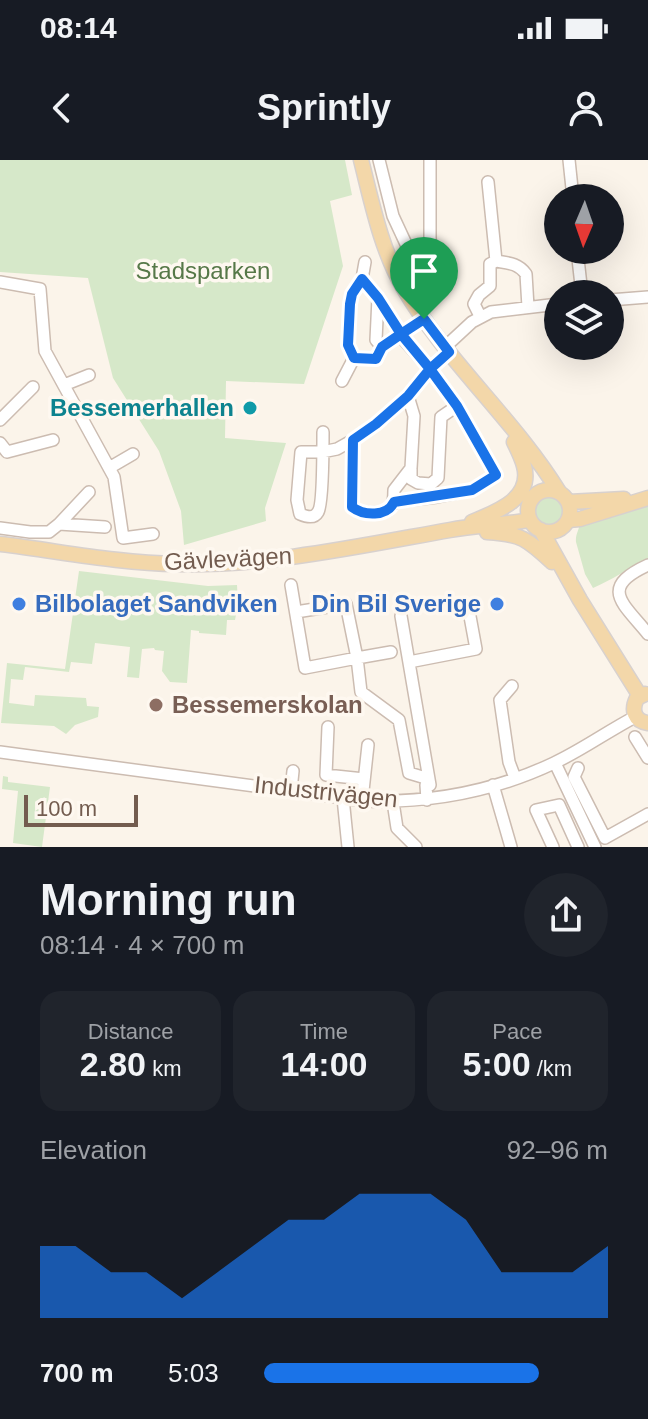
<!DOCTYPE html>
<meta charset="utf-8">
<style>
:root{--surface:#171b24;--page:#20242c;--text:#f1f3f6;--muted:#9ea1a6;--accent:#1a73e8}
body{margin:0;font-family:Arial,sans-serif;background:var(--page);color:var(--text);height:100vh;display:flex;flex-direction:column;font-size:30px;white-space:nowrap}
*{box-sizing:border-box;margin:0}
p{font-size:26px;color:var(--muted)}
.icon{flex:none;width:44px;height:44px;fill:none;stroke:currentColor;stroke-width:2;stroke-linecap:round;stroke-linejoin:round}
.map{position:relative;height:687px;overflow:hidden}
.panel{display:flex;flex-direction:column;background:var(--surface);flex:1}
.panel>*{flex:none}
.needle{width:52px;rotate:182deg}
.controls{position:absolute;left:544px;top:24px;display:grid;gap:16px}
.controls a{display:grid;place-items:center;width:80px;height:80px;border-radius:50%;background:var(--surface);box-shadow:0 8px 32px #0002;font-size:40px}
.scale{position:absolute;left:24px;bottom:20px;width:114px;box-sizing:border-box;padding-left:8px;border:4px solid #735c4f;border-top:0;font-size:22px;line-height:28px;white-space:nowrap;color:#735c4f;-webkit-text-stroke:6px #fef8f0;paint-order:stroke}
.pin{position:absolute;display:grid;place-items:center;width:68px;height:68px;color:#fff;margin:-82px -34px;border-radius:50% 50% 50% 0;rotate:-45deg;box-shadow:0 0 8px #0007}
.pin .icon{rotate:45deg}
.round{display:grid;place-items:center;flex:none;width:84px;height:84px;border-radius:42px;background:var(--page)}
.overview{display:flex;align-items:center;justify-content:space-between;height:136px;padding:0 40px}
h1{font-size:44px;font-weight:700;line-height:60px}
.figures{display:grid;grid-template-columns:repeat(3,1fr);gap:12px;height:136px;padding:8px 40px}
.figures div{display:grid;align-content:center;border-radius:20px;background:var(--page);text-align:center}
.figures b{font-size:34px;font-weight:700}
.figures small{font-size:22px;font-weight:400}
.figures p{font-size:22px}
.chart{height:224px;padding:16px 40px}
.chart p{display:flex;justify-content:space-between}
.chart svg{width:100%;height:144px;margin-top:8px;fill:var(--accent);opacity:.7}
ul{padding:0 40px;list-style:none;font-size:26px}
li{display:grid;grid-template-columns:128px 96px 1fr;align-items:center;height:60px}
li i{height:20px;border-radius:10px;background:var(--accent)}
.status{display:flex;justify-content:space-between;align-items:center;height:56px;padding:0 40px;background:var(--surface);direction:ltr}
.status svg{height:22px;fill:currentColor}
header{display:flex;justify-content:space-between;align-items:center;height:104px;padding:0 40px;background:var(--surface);font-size:36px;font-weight:700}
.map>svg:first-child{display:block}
</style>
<div class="status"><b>08:14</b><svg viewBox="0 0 49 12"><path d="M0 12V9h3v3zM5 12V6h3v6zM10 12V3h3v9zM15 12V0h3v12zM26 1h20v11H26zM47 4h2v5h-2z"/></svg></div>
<header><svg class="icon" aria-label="back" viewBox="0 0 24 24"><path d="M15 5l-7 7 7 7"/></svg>Sprintly<svg class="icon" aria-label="person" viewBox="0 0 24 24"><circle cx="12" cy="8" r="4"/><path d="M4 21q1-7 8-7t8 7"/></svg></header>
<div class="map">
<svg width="648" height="687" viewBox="0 0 648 687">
<rect width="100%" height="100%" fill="#fbf4ea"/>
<!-- green -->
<path fill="#d6e8c9" d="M 0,0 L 345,0 L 352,35 L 330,41 L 343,106 L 304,224 L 226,221 L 225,278 L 286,283 L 265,348 L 266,361 L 184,385 L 181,351 L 159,291 L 113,218 L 88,118 L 0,112 Z
M528 351a21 21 0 1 1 42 0a21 21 0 1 1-42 0Z
M 648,338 L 648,398 C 629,408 612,420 593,428 L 585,414 L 576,382 C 575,373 581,368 580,359 Z
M 79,411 L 208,426 L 237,425 L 238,444 L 235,460 L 227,460 L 226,475 L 199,473 L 199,471 L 191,470 L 187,523 L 170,522 L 162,511 L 164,491 L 155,490 L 154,488 L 142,489 L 139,518 L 127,517 L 130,487 L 95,483 L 92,504 L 71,502 L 69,512 L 25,507 L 23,520 L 11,519 L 9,543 L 34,546 L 35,535 L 86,538 L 87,546 L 99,547 L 98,557 L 75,565 L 66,574 L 54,566 L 1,563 L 7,503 L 65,509 Z
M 3,616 L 8,617 L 8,622 L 50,627 L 42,687 L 13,683 L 18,631 L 2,629 Z"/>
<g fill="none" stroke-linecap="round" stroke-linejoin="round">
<defs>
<path id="minor" d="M 379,0 L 393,56 L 413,99
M 569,0 L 573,38
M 577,90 L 582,134
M 496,101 C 508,103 518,103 526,114 L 528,147
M 394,108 L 430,89 L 430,0
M 362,119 L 378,138
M 0,122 L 40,129 L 45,191 L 114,317 L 123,378 L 153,374
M 610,140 L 648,137
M 480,156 L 474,144 L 479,135 L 490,126 L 490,104 L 496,101 L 488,22
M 382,187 L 376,180 L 378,138 L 405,181 L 430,209 L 457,246 L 496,315 L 472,330 L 437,337 L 394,342
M 445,187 L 472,162 L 491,152 L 558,144
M 354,198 L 348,185 L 350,144 L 352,134 L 362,119 L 365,102
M 342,221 L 354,198 L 376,199 L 382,187 L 424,159
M 64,225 L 89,215
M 0,260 L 33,227
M 323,272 C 323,284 323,345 318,352 C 314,359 307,357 300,354 L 297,340 L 301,292 L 322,292 L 337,289 L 353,280 L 384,258 L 408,236 L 430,209 L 449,192
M 353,280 L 352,347 C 358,352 362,352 370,353 C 390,353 394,350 394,330 L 411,308 L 414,256 L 408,236
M 0,283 L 7,292 L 53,280
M 109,308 L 133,294
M 411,309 L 411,319 L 418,323 L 431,324 L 438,318 L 441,257 L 457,246
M 59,364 L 89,332
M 0,368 L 30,372 L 49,372 L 59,364 L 105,367
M 648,405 C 598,428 623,443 648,474
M 291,425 L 305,508 L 357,498 L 346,444 L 296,452
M 401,456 L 430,625 L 426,625 L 427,640
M 391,492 L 357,498 L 361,532 L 399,560 L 409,613 L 429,619
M 409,502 L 476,489 L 469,451
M 512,526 L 500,540 L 509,602 L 515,618
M 328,567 L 326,615 L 364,619
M 635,577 L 648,598
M 0,592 L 366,641 C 431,643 495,631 554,603 C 582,590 608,571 635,557
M 555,603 L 595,687
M 578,608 L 574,617 L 605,678 L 648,654
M 493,625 L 511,687
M 291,630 L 293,611
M 343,638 L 348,687
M 362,640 L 368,585
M 393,642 L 397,668 L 416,687
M 553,687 L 536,650 L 559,645 L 578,687"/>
<path id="major" d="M 361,0 C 372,43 381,89 403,127 C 446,201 514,259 559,332
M528 351a21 21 0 1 1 42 0a21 21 0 1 1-42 0Z
M 569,342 L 624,339
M 568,360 L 580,359 L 648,338
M 472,362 C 496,352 533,339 524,306 C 522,298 518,290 514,282
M 541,370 L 580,440 L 640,536
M 487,372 C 522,374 527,379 552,402
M 0,384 C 59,391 117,403 177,404 C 269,406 360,386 450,370 C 476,365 503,365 529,360
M 645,534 L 637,538 C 631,550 634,561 648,563"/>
</defs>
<!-- minor casing -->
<use href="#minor" stroke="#ccbcb1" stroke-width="14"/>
<!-- major casing -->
<use href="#major" stroke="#d8d1ce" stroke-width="17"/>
<!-- minor -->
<use href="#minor" stroke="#fff" stroke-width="11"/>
<!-- major -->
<use href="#major" stroke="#f3d7a9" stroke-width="14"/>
</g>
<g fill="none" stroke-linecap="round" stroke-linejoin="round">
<defs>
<path id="route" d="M 424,159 L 401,174 L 378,138 L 362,119 L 352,134 L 350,144 L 348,185 L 354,198 L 376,199 L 382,187 L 401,174 L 430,209 L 408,236 L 376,264 L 353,280 L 352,347 C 364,356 387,357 394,342 L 472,330 L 496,315 L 457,246 L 430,209 L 449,192 L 424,159"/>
</defs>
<!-- route casing -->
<use href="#route" stroke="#fff" stroke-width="16"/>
<!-- route -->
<use href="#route" stroke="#1a73e8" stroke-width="10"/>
</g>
<!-- markers -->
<circle fill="#0f9aa8" stroke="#fef8f0" stroke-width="3" cx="250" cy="248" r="8"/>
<g fill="#3f7fe0" stroke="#fef8f0" stroke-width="3">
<circle cx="19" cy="444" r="8"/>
<circle cx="497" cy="444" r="8"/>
</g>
<circle fill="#8d6e63" stroke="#fef8f0" stroke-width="3" cx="156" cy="545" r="8"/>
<g text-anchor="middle" stroke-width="7" stroke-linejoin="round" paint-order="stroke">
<!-- park labels -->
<g font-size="24" fill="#567848" stroke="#fef8f0">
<text x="203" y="119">Stadsparken</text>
</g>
<!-- culture labels -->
<g font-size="24" font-weight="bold" fill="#0d838f" stroke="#fef8f0" text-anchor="end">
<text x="234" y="256">Bessemerhallen</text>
</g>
<!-- street labels -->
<g font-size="24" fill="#735c4f" stroke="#fef8f0">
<text transform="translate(228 399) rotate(-3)" y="8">Gävlevägen</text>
<text transform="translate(326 632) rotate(6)" y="8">Industrivägen</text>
</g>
<!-- shop labels -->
<g font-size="24" font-weight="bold" fill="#366cbe" stroke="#fef8f0" text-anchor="start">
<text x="35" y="452">Bilbolaget Sandviken</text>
<text x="481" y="452" text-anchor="end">Din Bil Sverige</text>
</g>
<!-- education labels -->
<g font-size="24" font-weight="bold" fill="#785e54" stroke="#fef8f0" text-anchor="start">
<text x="172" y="553">Bessemerskolan</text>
</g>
</g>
</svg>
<div class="controls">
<a><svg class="needle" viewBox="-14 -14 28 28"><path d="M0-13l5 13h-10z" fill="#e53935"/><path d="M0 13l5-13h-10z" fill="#9ea1a6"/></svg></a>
<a><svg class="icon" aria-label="layers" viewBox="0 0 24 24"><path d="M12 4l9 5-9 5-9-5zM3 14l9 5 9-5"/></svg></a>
</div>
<div class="scale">100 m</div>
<div class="pin" style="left:424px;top:159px;background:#1e9e55"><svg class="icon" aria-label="arrive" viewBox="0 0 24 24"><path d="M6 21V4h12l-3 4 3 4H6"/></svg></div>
</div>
<section class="panel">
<div class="overview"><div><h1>Morning run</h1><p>08:14 · 4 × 700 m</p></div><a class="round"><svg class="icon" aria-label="share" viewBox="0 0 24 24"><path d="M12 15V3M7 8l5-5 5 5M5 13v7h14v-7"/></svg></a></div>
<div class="figures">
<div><p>Distance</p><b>2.80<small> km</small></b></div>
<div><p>Time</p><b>14:00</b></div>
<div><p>Pace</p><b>5:00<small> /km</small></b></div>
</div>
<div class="chart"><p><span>Elevation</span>92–96 m</p>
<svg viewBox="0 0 160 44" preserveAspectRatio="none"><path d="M0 44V22L10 22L20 30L30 30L40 38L50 30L60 22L70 14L80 14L90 6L100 6L110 6L120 14L130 30L140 30L150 30L160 22V44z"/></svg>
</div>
<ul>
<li><b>700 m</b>5:03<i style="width:80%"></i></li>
</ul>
</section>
